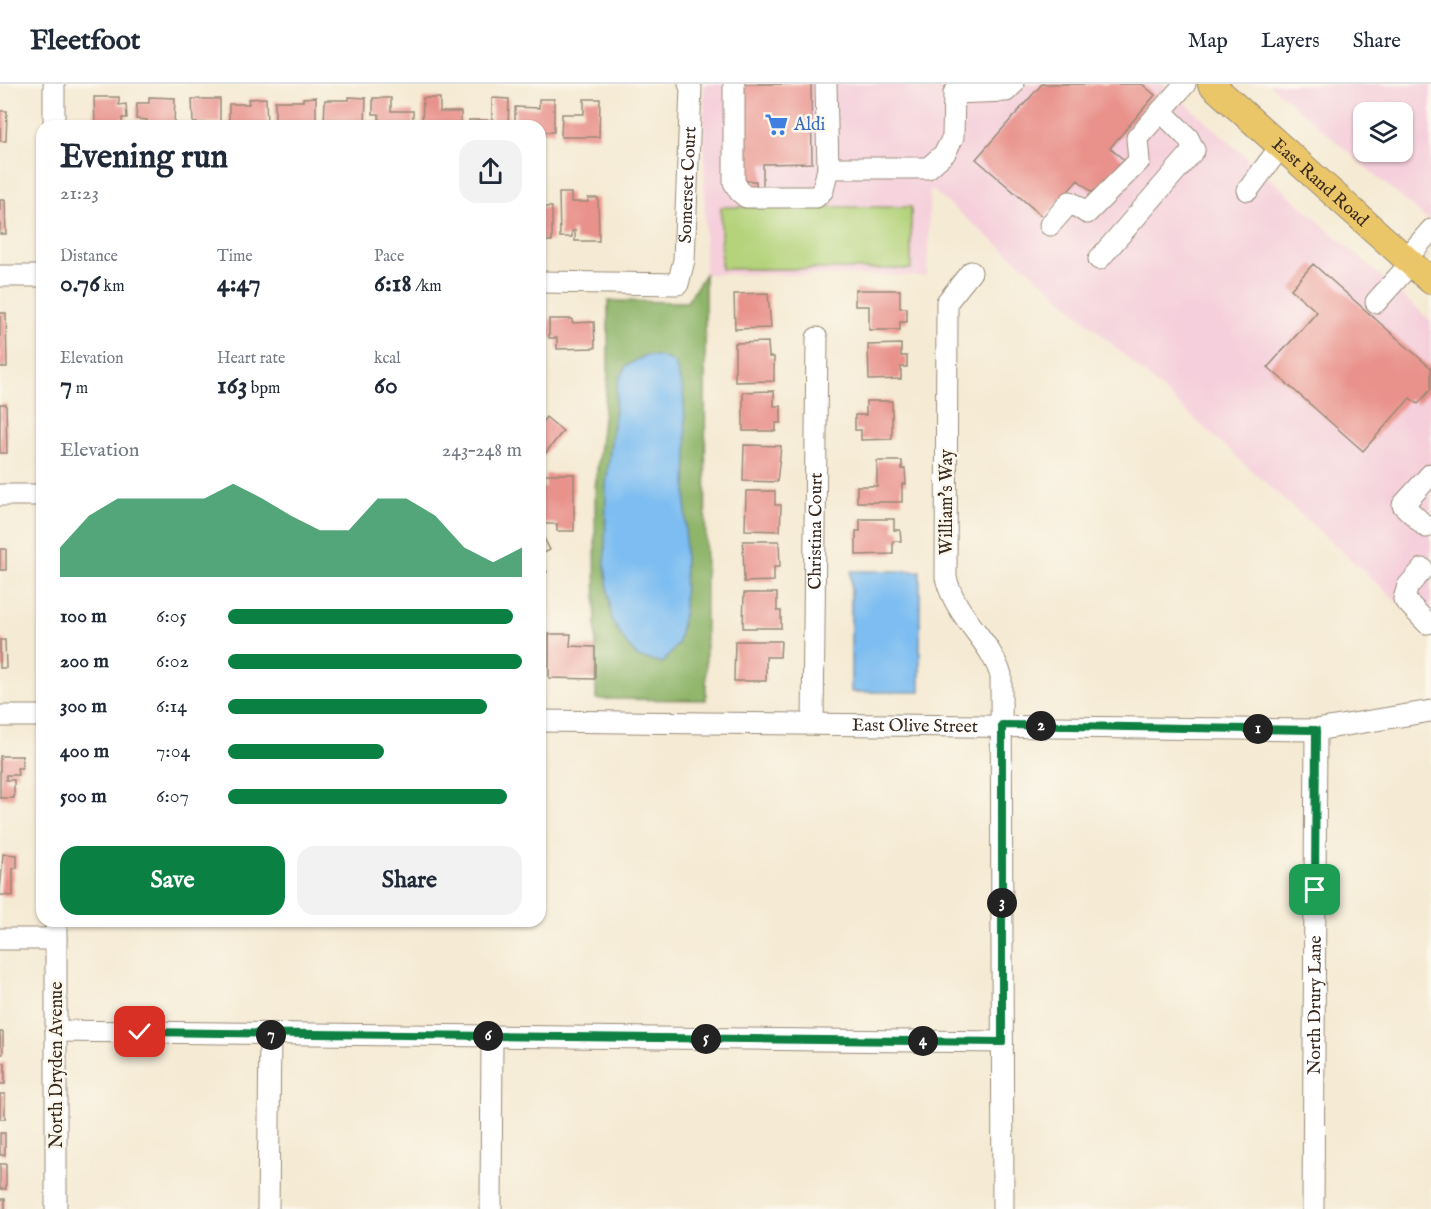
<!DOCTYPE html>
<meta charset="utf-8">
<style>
:root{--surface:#fff;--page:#f2f2f3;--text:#1f2937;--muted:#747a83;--line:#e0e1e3;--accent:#0b8043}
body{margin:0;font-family:"IM FELL English",serif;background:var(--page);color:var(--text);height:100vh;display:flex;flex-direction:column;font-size:22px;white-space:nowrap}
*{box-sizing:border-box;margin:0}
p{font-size:20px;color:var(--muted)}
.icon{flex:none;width:33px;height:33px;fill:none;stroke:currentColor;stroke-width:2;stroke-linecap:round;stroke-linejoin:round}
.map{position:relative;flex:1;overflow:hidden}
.side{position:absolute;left:36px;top:36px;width:510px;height:807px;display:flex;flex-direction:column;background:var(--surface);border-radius:18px;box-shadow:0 2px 4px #0004}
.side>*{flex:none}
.fabs{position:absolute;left:1353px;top:18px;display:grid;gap:12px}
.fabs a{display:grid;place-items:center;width:60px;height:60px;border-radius:12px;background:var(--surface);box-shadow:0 2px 4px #0004;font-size:30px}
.pin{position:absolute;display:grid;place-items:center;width:51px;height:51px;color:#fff;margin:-26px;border-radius:12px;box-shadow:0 3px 9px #0006}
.km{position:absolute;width:30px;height:30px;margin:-15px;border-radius:50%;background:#222;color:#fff;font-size:16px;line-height:30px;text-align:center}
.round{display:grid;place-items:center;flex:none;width:63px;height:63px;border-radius:18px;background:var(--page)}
.overview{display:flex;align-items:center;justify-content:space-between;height:102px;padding:0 24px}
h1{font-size:33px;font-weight:700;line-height:45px}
.metrics{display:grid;grid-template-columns:repeat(3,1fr);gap:9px;height:102px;padding:6px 24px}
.metrics div{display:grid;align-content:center}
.metrics b{font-size:26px;font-weight:700}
.metrics small{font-size:16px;font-weight:400}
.metrics p{font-size:16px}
.chart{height:168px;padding:12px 24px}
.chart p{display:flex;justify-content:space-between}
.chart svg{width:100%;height:108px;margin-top:6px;fill:var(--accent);opacity:.7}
.button{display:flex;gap:12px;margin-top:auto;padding:12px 24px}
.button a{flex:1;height:69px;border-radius:18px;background:var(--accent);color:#fff;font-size:24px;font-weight:700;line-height:69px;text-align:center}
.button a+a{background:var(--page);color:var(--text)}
ul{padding:0 24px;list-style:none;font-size:20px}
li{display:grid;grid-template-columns:96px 72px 1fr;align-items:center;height:45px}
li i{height:15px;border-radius:8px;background:var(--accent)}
header{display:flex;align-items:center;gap:36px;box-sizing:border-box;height:84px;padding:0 30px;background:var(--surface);border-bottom:2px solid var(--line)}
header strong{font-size:28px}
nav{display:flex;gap:33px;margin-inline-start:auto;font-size:21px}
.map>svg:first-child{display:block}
</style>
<header>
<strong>Fleetfoot</strong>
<nav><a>Map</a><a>Layers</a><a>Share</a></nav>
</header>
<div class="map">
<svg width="1431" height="1125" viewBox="0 0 1431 1125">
<rect width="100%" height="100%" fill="#fbf7ec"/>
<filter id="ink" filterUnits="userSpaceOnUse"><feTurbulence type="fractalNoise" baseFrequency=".0167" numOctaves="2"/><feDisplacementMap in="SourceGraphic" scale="12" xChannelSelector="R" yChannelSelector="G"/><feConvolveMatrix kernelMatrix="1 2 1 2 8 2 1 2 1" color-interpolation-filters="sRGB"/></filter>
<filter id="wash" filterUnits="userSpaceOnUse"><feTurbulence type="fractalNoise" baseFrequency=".008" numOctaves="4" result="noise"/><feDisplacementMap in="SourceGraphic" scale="24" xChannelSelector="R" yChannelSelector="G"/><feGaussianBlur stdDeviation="1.35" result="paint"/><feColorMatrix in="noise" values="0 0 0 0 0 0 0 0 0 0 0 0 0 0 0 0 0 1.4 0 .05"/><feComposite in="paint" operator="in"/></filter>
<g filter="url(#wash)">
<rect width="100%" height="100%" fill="#f5ead3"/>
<!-- built -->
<path fill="#f5cfdb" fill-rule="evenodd" d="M 704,0 L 1164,0 L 1431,237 L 1431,548 L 1044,199 L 930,104 L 927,192 L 705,190 Z
M 1269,0 L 1431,0 L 1431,139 ZM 1364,28 L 1402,28 L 1402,68 L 1364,68 Z"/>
<!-- green -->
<path fill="#b4d37a" stroke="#787e4c" stroke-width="1.5" d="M 721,123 L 911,123 L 911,185 L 721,185 Z"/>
<!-- forest -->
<path fill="#8fb56a" stroke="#657044" stroke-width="1.5" d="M 705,190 L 706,616 L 596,615 L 595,404 L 608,291 L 608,217 L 687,218 Z"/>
<!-- water -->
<path fill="#7dbdf1" stroke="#5c7488" stroke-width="1.5" d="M 646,271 L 662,273 L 675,279 L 683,307 L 687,362 L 684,527 L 678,560 L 663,579 L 638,573 L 625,558 L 612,537 L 605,481 L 606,401 L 618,298 L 626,282 Z
M 851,487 L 920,487 L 920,608 L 851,608 Z"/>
<g id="blocks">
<!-- building -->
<path fill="#e9918b" d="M 741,0 L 811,0 L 812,79 L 763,80 L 763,108 L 756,108 L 756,97 L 742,97 Z
M 1042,0 L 1142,0 L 1155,11 L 1110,64 L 1124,76 L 1094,110 L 1078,96 L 1044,134 L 976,75 Z
M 94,13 L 119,13 L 119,21 L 126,20 L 127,34 L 122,34 L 122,42 L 95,42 Z
M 149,13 L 175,14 L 174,41 L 147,40 L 147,36 L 136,35 L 137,19 L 149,19 Z
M 316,13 L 316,40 L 275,40 L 275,17 L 303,17 L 303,14 Z
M 349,13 L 366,14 L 365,40 L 324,39 L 325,16 L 349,16 Z
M 266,14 L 267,42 L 229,42 L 229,20 L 249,20 L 248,15 Z
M 373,14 L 391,14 L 391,27 L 413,27 L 413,42 L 379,42 L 379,30 L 373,30 Z
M 423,14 L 440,14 L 440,28 L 461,28 L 461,42 L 422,42 Z
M 492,14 L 509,15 L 508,42 L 469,42 L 469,36 L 492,36 Z
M 192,15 L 220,15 L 220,39 L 193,39 Z
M 539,15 L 554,15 L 554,48 L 540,48 L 540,42 L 515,42 L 515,23 L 539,24 Z
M 584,15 L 600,15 L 599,53 L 561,53 L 562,30 L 584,30 Z
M 0,27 L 7,27 L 6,57 L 0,57 Z
M 559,109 L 571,109 L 571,118 L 588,118 L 588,114 L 598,114 L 599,157 L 575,157 L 575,147 L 572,147 L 572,153 L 560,153 Z
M 0,116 L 5,116 L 6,150 L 0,150 Z
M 540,123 L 552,123 L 552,157 L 540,157 Z
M 1313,180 L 1431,284 L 1431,305 L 1418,320 L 1410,314 L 1363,367 L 1268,283 L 1317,228 L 1291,205 Z
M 855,206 L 900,206 L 900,224 L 907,224 L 907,238 L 900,238 L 900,246 L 869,246 L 869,222 L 855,222 Z
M 768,209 L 771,244 L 735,245 L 734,210 Z
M 0,229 L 6,229 L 7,283 L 0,283 Z
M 549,235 L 572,235 L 572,239 L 594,238 L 595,264 L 557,265 L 557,254 L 549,254 Z
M 768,258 L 769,273 L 774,273 L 774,297 L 735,298 L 735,259 Z
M 901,260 L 901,272 L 907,272 L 907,283 L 901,283 L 901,295 L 869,296 L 868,261 Z
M 774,307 L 774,322 L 781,322 L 781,339 L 776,339 L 776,347 L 743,347 L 743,308 Z
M 866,317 L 892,317 L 892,355 L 861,356 L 861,346 L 855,346 L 855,331 L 866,331 Z
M 0,320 L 6,320 L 7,369 L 0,369 Z
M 546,333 L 563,347 L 540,376 L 540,334 L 543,337 Z
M 744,361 L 781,362 L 777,398 L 743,397 Z
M 877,377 L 902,377 L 902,385 L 905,385 L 906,400 L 902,400 L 902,418 L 857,418 L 857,402 L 877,402 Z
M 545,390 L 574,390 L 574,447 L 557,447 L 557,440 L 540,440 L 540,403 L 545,403 Z
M 746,407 L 775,407 L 775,421 L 781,421 L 780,447 L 745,446 Z
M 860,435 L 894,435 L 894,446 L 900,446 L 901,457 L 893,457 L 893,470 L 856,471 L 856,447 L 860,447 Z
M 542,450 L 550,466 L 540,471 L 540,451 Z
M 743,457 L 779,457 L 780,483 L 774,483 L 774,497 L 744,498 Z
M 0,465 L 6,465 L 6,486 L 0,486 Z
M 540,475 L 547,488 L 540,492 Z
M 744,509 L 777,509 L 777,527 L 781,527 L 781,544 L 743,544 Z
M 549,550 L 571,550 L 570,562 L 595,563 L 595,595 L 549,594 Z
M 0,556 L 5,556 L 6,584 L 0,584 Z
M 735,557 L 781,557 L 780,573 L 766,573 L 766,597 L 734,597 Z
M 0,672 L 22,672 L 22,684 L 17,684 L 18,691 L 6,691 L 6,696 L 14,696 L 14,714 L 0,714 Z
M 3,770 L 17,771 L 17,784 L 13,784 L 13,812 L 0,811 Z
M 0,948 L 3,948 L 3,970 L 0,970 Z
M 0,979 L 5,979 L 5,1000 L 0,1000 Z
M 0,1010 L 5,1010 L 5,1035 L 0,1035 Z
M 0,1049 L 5,1049 L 5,1071 L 0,1071 Z
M 0,1080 L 6,1080 L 6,1105 L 0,1105 Z
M 0,1115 L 5,1115 L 5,1125 L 0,1125 Z"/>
</g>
</g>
<g filter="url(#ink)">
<use href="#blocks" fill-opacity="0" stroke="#988a78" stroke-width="1.5"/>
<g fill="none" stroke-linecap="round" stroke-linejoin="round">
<defs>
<g id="minor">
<path d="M 734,0 L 734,98 L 740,108 L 746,113 L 816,113 L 823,106 L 828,84 L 826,0"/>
<path d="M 54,42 L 54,0"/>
<path d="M 828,84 L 928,84 L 945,69 L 953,53 L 954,9 L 1006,7 L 1013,0"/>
<path d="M 1248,106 L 1281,62"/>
<path d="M 1050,141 L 1070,118 L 1087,129 L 1139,77 L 1137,54 L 1185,0"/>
<path d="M 1099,175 L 1194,66 L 1188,54 L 1161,27"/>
<path d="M 1406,175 L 1431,146"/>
<path d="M 971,188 L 947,218 L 946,494 C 957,535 988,553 1001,591 L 1003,1125"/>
<path d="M 0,192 L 42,192"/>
<path id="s1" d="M 540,198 L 678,200 L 684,176 L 691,4 L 689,0"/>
<path d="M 1376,218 L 1411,179"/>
<path d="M 0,411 L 42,411"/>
<path d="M 1426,443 L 1403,421 L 1431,390"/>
<path d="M 1423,485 L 1408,502 L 1404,515 L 1427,539 L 1431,538"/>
<path d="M 0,632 L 42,632"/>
<path id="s2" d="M 540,637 L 1316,646 L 1431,627"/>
<path id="s3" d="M 813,639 L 817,254"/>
<path d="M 0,855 L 56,855"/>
<path d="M 56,947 L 1002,958"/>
<path d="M 56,1125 L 56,837"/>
<path d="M 268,1125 L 270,951"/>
<path d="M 491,1125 L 492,952"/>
<path id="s4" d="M 1313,1125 L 1316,646"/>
</g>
<g id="major">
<path id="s5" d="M 1211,0 L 1431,197"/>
</g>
</defs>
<!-- minor casing -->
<use href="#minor" stroke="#988a78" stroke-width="23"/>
<!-- major casing -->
<use href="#major" stroke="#988a78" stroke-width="28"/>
<!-- minor -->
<use href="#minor" stroke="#fff" stroke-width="21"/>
<!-- major -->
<use href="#major" stroke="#ebc669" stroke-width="26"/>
</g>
</g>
<g fill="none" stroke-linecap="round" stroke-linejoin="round" filter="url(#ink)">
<defs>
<path id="route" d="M 140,948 L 1002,958 L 1002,641 L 1316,646 L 1315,806"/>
</defs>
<!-- route casing -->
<use href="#route" stroke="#fff" stroke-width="12"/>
<!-- route -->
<use href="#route" stroke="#0b8043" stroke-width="8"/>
</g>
<!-- icons -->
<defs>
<symbol id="supermarket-bare" viewBox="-9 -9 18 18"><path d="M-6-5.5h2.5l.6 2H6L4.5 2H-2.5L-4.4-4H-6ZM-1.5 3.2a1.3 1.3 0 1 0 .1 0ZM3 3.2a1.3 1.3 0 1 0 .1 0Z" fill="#3f7fe0" stroke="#fbf7ec" stroke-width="2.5" paint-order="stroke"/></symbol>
</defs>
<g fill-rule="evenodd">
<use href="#supermarket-bare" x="760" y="24" width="33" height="33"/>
</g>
<g text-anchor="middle" stroke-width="5" stroke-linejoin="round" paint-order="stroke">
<!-- shop labels -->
<g font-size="18" fill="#366cbe" stroke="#fbf7ec" text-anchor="start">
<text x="794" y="46">Aldi</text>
</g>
<!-- street labels -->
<g font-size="18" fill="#3b2a1e" stroke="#fbf7ec">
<text dy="6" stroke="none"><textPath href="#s5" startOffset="147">East Rand Road</textPath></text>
<text dy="6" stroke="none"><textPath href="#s1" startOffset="238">Somerset Court</textPath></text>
<text transform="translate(946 418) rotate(-90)" y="6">William's Way</text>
<text dy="6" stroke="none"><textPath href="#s3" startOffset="192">Christina Court</textPath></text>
<text dy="6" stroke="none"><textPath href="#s2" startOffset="375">East Olive Street</textPath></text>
<text dy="6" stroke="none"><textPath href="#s4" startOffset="204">North Drury Lane</textPath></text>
<text transform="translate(56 981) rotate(-90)" y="6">North Dryden Avenue</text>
</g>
</g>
</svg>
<div class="fabs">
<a><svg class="icon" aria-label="layers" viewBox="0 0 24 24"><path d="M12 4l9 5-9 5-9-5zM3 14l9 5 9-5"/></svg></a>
</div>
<div class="pin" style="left:1315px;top:806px;background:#1e9e55"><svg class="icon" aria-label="arrive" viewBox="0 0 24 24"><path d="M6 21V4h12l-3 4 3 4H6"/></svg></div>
<div class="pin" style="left:140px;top:948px;background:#d93025"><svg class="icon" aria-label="check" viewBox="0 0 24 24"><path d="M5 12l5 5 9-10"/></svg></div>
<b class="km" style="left:1258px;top:645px">1</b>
<b class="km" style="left:1041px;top:642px">2</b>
<b class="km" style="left:1002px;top:819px">3</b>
<b class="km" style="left:923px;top:957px">4</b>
<b class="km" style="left:706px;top:955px">5</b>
<b class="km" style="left:488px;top:952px">6</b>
<b class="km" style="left:271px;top:951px">7</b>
<section class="side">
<div class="overview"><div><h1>Evening run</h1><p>21:23</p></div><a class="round"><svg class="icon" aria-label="share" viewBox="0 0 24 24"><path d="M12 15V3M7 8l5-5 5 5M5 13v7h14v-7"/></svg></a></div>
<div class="metrics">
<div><p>Distance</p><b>0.76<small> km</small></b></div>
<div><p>Time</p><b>4:47</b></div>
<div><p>Pace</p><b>6:18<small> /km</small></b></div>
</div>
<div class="metrics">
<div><p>Elevation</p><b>7<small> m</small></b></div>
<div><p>Heart rate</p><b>163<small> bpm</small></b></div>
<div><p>kcal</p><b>60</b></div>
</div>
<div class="chart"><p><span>Elevation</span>243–248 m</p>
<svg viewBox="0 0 160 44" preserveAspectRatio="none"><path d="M0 44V32L10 19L20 12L30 12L40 12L50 12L60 6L70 12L80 19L90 25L100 25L110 12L120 12L130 19L140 32L150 38L160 32V44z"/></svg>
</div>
<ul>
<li><b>100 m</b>6:05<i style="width:97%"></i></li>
<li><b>200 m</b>6:02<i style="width:100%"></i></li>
<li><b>300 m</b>6:14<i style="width:88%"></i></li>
<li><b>400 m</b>7:04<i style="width:53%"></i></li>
<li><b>500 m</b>6:07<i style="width:95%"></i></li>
</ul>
<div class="button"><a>Save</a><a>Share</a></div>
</section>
</div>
